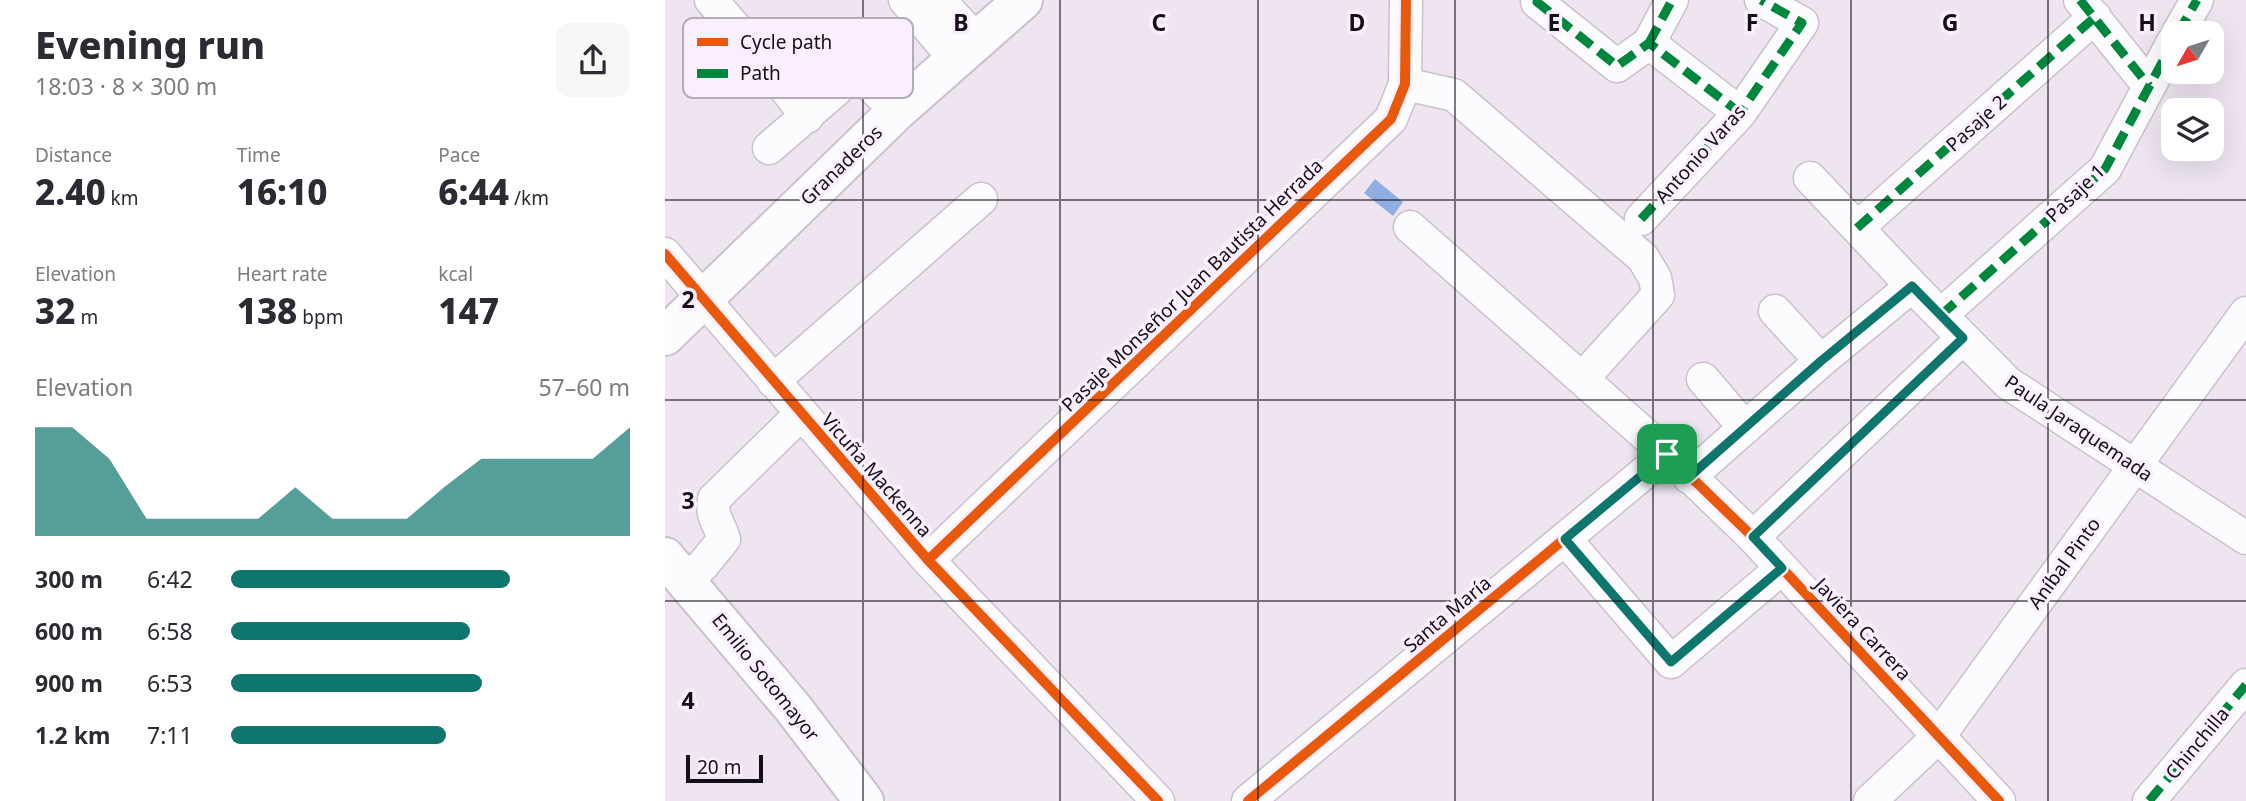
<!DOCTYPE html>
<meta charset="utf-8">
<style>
:root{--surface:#fff;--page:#f7f7f7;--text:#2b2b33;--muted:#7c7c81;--accent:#0f766e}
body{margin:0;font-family:"Noto Sans",sans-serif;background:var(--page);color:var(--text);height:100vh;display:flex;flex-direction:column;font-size:26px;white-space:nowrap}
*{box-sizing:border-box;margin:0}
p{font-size:23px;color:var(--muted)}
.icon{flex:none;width:38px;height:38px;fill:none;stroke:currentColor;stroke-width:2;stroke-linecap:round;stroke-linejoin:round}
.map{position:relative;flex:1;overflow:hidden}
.details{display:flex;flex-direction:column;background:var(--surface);width:665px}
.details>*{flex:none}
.needle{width:46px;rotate:231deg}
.fabs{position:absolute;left:1496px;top:21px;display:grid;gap:14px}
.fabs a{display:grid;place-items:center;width:63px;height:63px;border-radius:14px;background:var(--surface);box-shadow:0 7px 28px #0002;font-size:35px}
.scale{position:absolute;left:21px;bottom:18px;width:77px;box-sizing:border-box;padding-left:7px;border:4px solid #150f17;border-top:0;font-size:19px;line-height:24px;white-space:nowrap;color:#150f17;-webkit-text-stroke:5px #f9effe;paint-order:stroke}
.pin{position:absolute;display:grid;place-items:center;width:60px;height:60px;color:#fff;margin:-30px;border-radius:14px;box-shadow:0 4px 10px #0006}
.round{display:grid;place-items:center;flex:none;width:74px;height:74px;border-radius:14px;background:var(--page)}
.headline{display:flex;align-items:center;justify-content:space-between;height:119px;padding:0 35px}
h1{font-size:38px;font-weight:800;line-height:52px}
.metrics{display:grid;grid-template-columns:repeat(3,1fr);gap:10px;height:119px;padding:7px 35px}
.metrics div{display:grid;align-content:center}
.metrics b{font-size:35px;font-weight:800}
.metrics small{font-size:19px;font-weight:400}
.metrics p{font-size:19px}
.chart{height:196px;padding:14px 35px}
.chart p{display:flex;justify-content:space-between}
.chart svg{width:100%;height:126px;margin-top:7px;fill:var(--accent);opacity:.7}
ul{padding:0 35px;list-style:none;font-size:23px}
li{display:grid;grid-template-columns:112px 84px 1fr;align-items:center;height:52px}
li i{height:18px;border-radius:9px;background:var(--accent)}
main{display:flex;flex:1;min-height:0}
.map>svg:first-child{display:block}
</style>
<main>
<section class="details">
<div class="headline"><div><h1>Evening run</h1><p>18:03 · 8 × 300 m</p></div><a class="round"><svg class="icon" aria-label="share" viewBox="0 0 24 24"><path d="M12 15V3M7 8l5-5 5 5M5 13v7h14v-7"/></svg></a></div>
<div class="metrics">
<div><p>Distance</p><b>2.40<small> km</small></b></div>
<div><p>Time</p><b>16:10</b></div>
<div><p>Pace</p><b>6:44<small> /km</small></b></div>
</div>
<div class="metrics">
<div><p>Elevation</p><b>32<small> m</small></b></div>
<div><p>Heart rate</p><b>138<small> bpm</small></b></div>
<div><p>kcal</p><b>147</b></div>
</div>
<div class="chart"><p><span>Elevation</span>57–60 m</p>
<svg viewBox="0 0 160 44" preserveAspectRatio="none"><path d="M0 44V6L10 6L20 17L30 38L40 38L50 38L60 38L70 27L80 38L90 38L100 38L110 27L120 17L130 17L140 17L150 17L160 6V44z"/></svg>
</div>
<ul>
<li><b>300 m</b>6:42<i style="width:70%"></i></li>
<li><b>600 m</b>6:58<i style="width:60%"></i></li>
<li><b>900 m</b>6:53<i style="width:63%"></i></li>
<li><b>1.2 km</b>7:11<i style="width:54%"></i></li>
</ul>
</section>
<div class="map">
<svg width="1581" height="801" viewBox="0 0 1581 801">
<rect width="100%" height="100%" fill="#eee5f1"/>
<!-- water -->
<path fill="#91aee2" d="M 710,179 L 738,202 L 728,216 L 699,193 Z"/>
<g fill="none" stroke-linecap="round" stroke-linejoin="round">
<defs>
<path id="minor" d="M 46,0 L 102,64 L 156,45 L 169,50 L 232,111
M 240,0 L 290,59
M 274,0 L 312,41
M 873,0 L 872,2 L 952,66 L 984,43 L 1075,113
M 1415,0 L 1484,86
M 1513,33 L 1532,0
M 984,43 L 1007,0
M 102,64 L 142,117
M 740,84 L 789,95 L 978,258 L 990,278 L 993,295 L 917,379
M 104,148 L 171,90
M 1145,178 L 1247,286 L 1343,383 L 1581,538
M 976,219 L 1075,113 L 1137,23 L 1096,0
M 745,227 L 1002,454 L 1088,537 L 1334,801
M 1192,228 L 1430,17
M 0,254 L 263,560 L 493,801
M 1110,311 L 1156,361
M 1276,315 L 1440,169 L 1508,42
M 1038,379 L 1080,428
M 108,381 L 316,199
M 1024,477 L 1156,361 L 1247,286
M 1088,537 L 1298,338
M 900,539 L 1006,662 L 1117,568
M 263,560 L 726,119 L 740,84 L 741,0
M 21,580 L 38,565 L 59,539 C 54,522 46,518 49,499 L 136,414
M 583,801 L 1002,454
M 1205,801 L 1274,736 L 1581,313
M 1484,801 L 1581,685"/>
<path id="major" d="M 0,336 L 232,111 L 358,0
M 0,557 L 128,708 L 199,801"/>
</defs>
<!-- minor casing -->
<use href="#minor" stroke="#c9c1cb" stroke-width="35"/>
<!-- major casing -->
<use href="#major" stroke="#c9c1cb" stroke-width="42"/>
<!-- minor -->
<use href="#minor" stroke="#fcfbfd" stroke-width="32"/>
<!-- major -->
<use href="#major" stroke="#fcfbfd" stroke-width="38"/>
<!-- quiet -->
<path stroke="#00873e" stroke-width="9" stroke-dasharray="18 9" stroke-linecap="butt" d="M 873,0 L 872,2 L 952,66 L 984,43 L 1075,113
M 1415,0 L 1484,86
M 1513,33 L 1532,0
M 984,43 L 1007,0
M 976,219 L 1075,113 L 1137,23 L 1096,0
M 1192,228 L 1430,17
M 1276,315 L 1440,169 L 1508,42
M 1088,537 L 1298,338
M 900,539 L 1006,662 L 1117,568
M 1484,801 L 1581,685"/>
<defs>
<path id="cycleway" d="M 0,254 L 263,560 L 493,801
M 263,560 L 726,119 L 740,84 L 741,0
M 583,801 L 1002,454 L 1088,537 L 1334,801"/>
</defs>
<!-- cycleway casing -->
<use href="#cycleway" stroke="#f9effe" stroke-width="15"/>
<!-- cycleway -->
<use href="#cycleway" stroke="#e8590c" stroke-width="10"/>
</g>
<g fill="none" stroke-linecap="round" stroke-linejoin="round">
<defs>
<path id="route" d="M 1247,286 L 1298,338 L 1088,537 L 1117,568 L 1006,662 L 900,539 L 1002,454 L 1024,477 L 1156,361 Z"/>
</defs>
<!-- route casing -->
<use href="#route" stroke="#fff" stroke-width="14"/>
<!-- route -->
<use href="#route" stroke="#0f766e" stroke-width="9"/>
</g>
<!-- grid -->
<path fill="none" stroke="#150f17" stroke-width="2" stroke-opacity="0.55" d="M 198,0 L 198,801M 395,0 L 395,801M 593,0 L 593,801M 790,0 L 790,801M 988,0 L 988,801M 1186,0 L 1186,801M 1383,0 L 1383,801M 0,200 L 1581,200M 0,400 L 1581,400M 0,601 L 1581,601"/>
<g text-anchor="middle" stroke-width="7" stroke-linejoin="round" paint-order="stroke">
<!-- street labels -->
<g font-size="19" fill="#150f17" stroke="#f9effe">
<text transform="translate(1311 123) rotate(-42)" y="7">Pasaje 2</text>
<text transform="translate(1035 154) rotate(-48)" y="7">Antonio Varas</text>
<text transform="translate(176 165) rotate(-44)" y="7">Granaderos</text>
<text transform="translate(1410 193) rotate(-44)" y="7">Pasaje 1</text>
<text transform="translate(527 285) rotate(-44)" y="7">Pasaje Monseñor Juan Bautista Herrada</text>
<text transform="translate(1414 428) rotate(34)" y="7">Paula Jaraquemada</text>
<text transform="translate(212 475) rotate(49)" y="7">Vicuña Mackenna</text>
<text transform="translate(1399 563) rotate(-54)" y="7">Aníbal Pinto</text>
<text transform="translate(782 614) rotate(-40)" y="7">Santa María</text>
<text transform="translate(1198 629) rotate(47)" y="7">Javiera Carrera</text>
<text transform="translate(101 677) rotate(51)" y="7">Emilio Sotomayor</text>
<text transform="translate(1532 743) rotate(-50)" y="7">Chinchilla</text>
</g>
</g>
<!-- legend -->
<rect x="18" y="18" width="230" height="80" rx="10" fill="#f9effe" stroke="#b5acb9" stroke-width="2"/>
<rect x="32" y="38" width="31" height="8" fill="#e8590c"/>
<rect x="32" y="69" width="31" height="9" fill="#00873e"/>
<g font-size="19" fill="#150f17">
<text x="75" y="49">Cycle path</text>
<text x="75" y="80">Path</text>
</g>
<g font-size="23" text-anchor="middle" font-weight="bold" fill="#150f17" stroke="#f9effe" stroke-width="7" stroke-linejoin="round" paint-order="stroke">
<text x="296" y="31">B</text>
<text x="494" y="31">C</text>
<text x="692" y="31">D</text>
<text x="889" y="31">E</text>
<text x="1087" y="31">F</text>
<text x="1285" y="31">G</text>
<text x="1482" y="31">H</text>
<text x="23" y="308">2</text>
<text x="23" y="509">3</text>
<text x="23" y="709">4</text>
</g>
</svg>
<div class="fabs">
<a><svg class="needle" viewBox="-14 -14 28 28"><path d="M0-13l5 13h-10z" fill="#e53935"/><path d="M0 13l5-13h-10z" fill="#7c7c81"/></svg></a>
<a><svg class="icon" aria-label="layers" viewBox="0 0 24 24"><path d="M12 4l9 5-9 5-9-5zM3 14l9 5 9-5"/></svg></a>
</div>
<div class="scale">20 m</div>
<div class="pin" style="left:1002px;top:454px;background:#1e9e55"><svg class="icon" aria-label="arrive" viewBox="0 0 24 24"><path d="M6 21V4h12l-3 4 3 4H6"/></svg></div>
</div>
</main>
